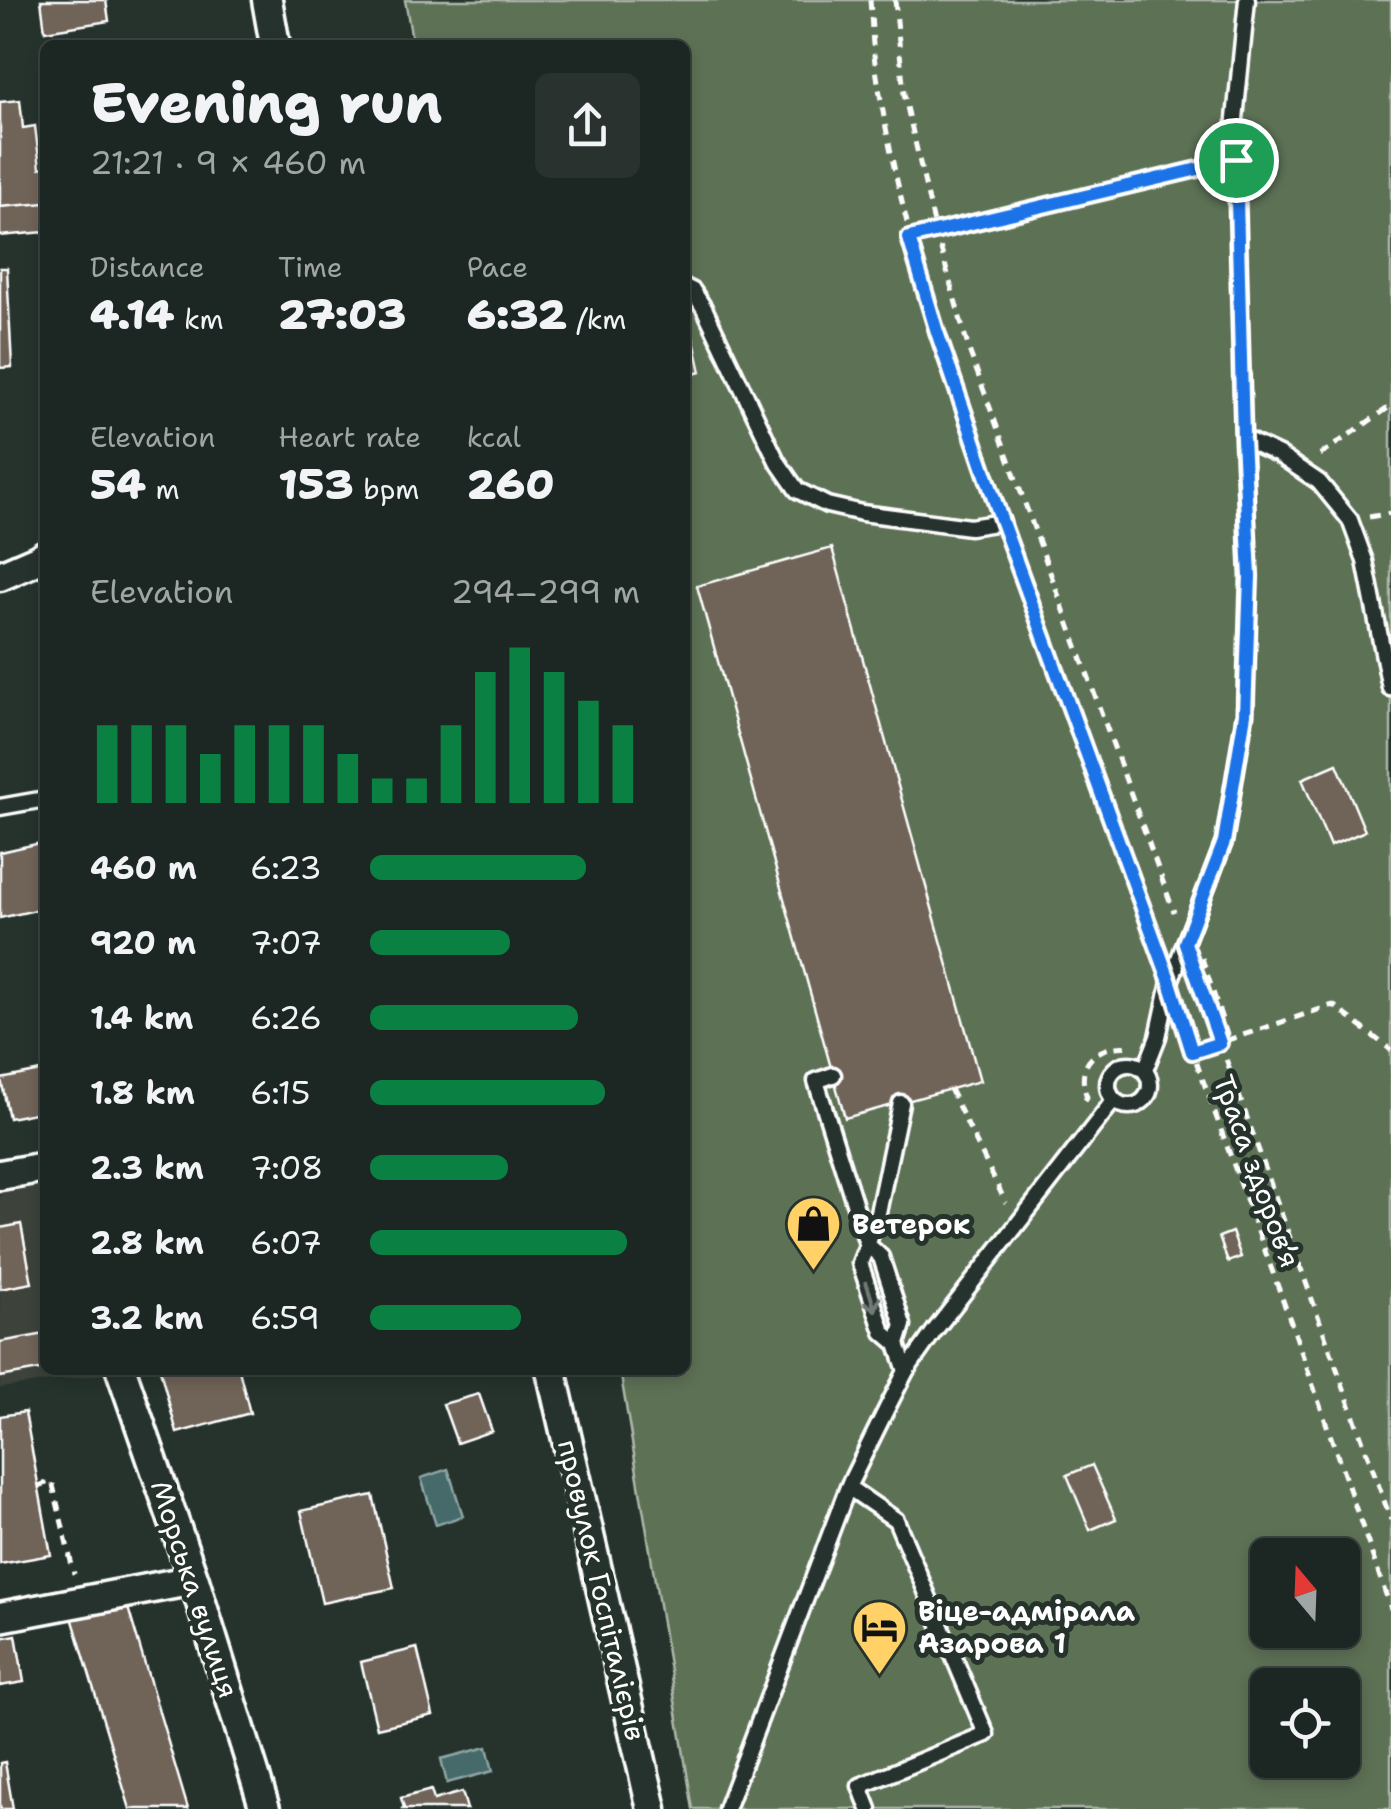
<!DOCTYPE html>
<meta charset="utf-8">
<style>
:root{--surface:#1c2622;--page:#29322f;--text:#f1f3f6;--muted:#a0a5a5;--line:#3a4340;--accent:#0b8043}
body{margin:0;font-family:"Shantell Sans",sans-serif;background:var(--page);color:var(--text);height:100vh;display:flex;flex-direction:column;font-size:38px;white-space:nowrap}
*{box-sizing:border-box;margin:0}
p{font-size:32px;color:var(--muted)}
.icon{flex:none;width:55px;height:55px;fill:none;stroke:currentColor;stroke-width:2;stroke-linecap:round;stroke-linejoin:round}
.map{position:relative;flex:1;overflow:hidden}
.side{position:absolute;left:40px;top:40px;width:650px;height:1335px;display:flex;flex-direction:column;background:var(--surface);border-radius:15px;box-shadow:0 5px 15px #0003,0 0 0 2px var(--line)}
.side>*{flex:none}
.needle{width:65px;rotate:341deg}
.buttons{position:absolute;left:1250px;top:1538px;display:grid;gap:20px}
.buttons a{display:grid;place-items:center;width:110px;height:110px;border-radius:15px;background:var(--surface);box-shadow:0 5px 15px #0003,0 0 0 2px var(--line);font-size:50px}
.pin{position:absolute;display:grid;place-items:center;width:85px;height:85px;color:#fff;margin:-42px;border:5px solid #fff;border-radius:50%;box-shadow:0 2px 10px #0007}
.round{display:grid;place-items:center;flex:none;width:105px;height:105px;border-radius:15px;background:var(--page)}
.overview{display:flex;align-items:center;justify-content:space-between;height:170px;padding:0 50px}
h1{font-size:55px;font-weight:800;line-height:75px}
.figures{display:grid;grid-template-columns:repeat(3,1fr);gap:15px;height:170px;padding:10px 50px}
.figures div{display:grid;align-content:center}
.figures b{font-size:42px;font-weight:800}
.figures small{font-size:28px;font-weight:400}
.figures p{font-size:28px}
.chart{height:280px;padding:20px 50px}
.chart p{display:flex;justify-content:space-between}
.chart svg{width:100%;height:180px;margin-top:10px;stroke:var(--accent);stroke-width:6}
ul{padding:0 50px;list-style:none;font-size:32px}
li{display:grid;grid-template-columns:160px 120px 1fr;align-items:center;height:75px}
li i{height:25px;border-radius:12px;background:var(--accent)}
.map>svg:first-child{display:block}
</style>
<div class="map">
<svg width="1391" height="1809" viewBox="0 0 1391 1809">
<rect width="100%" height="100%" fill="#26332d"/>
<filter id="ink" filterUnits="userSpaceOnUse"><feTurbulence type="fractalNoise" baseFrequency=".01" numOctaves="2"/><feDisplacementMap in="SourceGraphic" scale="20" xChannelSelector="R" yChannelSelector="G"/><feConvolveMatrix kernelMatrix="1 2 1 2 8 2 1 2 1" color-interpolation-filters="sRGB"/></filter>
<g filter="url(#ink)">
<!-- built -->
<path fill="#3c423a" d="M 45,1169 L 45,1370 L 120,1372 L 0,1388 L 0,1177 Z"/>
<!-- green -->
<path fill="#5d7155" stroke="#aeb8aa" stroke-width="2.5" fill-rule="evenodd" d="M 405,0 L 1391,0 L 1391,1809 L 693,1809 L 620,1370 L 685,1370 L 685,45 L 413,45 ZM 1268,1555 L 1342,1555 L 1342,1630 L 1268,1630 ZM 1268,1685 L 1342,1685 L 1342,1760 L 1268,1760 Z"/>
<!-- water -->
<path fill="#456a69" stroke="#8fa6a5" stroke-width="2.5" d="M 448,1469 L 463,1516 L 436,1525 L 421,1478 Z
M 487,1747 L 493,1771 L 447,1783 L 441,1759 Z"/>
<!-- building -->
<path fill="#6f6459" stroke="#fff" stroke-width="2.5" d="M 41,0 L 106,0 L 109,21 L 45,31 Z
M 20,100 L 23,128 L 35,126 L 40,168 L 45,167 L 45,203 L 0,207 L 0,102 Z
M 45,203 L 45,232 L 0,236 L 0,207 Z
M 0,268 L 7,268 L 12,367 L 0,368 Z
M 685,313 L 688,313 L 701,372 L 685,376 Z
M 832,548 L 980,1081 L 845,1118 L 697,586 Z
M 1337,764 L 1365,831 L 1330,846 L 1302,779 Z
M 45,842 L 45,908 L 0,918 L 0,852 Z
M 45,1070 L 45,1111 L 9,1118 L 1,1079 Z
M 21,1224 L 32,1283 L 0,1289 L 0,1228 Z
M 1232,1232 L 1241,1257 L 1228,1262 L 1219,1237 Z
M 45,1334 L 45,1369 L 0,1377 L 0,1342 Z
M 160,1370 L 239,1370 L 250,1413 L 177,1433 Z
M 479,1394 L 492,1431 L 457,1443 L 443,1404 Z
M 25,1412 L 51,1555 L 0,1564 L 0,1416 Z
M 1092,1465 L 1116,1519 L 1090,1530 L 1067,1475 Z
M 373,1495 L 394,1588 L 322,1603 L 301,1511 Z
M 126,1601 L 188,1809 L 130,1809 L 72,1617 Z
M 16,1635 L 24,1682 L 0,1686 L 0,1638 Z
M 417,1648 L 433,1715 L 377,1728 L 361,1662 Z
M 5,1762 L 13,1809 L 0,1809 L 0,1763 Z
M 431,1790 L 434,1800 L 462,1792 L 467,1809 L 401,1809 L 404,1808 L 401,1798 Z"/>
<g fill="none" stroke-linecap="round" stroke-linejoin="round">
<defs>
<path id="lane" d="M 685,287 L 693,291 L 704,308 L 777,461 L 797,490 L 827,505 L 862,513 L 970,527 L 1002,522
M 1243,438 L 1279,455 L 1319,482 L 1350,520 L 1365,561 L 1390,688
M 0,807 L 45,799
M1108 1085a21 21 0 1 1 42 0a21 21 0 1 1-42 0Z
M 1145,1070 L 1158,1037 L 1170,982 L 1224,842 L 1245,714 L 1249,576 L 1243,438 L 1235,119 L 1247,0
M 833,1075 L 816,1081 L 867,1244 L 881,1257 L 903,1325 L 897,1344
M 901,1103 L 876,1222 L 860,1263 L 883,1332 L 897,1344 L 906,1371
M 848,1487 L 896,1520 L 986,1734 L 860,1786 L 869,1809
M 726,1809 L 848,1487 L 887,1408 L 906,1371 L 935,1330 L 1114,1100"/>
<path id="street" d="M 267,0 L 275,45
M 0,576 L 37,560 L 45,555
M 0,1175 L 45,1167
M 121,1370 L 194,1580 L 265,1809
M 551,1370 L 652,1809
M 0,1617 L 194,1580"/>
</defs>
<!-- lane casing -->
<use href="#lane" stroke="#fff" stroke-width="21"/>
<!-- street casing -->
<use href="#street" stroke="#fff" stroke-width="35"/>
<!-- path -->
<path stroke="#fff" stroke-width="5" stroke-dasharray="10 8" stroke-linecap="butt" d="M 870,0 C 872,23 872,46 876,69 C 898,217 944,360 994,500
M 895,0 L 904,94 L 936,232 L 969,350 L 1174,912
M 909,238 L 1213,166
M 1320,455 L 1391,406
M 1369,517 L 1391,513
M 1009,543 L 1158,951
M 1202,958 L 1229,1041
M 1196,975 L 1391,1520
M 1184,1028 L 1293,1328 L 1391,1609
M 1192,1052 L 1333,1005 L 1391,1050
M 950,1089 L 1006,1203
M 1085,1100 L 1087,1097 C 1074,1064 1097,1043 1131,1047
M 38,1486 L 52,1481 L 74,1574"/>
<!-- lane -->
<use href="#lane" stroke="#26332d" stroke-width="14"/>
<!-- street -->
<use href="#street" stroke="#26332d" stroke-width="28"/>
</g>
<!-- one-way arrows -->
<defs><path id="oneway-shaft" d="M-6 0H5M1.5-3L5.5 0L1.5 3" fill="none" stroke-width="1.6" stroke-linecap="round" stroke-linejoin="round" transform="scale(2.5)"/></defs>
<use stroke="#727a76" href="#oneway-shaft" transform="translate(871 1297) rotate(72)"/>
</g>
<g fill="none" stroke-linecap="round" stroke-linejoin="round" filter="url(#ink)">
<defs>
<path id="route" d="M 1236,160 L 1243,438 L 1250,576 L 1245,714 L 1224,842 L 1185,943 L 1220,1043 L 1192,1052 L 1170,982 L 1002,522 L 937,332 L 909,238 Z"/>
</defs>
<!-- route casing -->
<use href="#route" stroke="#fff" stroke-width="20"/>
<!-- route -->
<use href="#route" stroke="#1a73e8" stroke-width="12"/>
</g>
<!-- icons -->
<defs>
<symbol id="shop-pin" viewBox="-11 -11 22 30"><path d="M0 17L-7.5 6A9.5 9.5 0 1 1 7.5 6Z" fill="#ffd166" stroke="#26332d"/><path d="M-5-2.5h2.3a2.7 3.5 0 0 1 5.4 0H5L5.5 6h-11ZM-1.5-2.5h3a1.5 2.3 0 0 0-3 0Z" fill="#111"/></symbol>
<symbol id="hotel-pin" viewBox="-11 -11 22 30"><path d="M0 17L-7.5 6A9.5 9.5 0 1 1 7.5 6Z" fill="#ffd166" stroke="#26332d"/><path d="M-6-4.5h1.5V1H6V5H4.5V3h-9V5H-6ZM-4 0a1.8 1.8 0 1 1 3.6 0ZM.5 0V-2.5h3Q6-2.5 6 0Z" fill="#111"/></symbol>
</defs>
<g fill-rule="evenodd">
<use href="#shop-pin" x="782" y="1192" width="63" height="86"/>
<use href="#hotel-pin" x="848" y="1596" width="63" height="86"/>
</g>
<g text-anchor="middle" stroke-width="10" stroke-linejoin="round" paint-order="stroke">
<!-- street labels -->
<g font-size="28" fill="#fff" stroke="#26332d">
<text transform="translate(1257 1171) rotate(70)" y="10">Траса здоров’я</text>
<text transform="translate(195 1589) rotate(72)" y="10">Морська вулиця</text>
<text transform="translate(602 1590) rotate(77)" y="10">провулок Госпіталієрів</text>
</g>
<!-- poi labels -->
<g font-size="28" font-weight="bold" fill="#fff" stroke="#26332d" text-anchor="start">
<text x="852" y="1234">Ветерок</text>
<text x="918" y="1621">Віце-адмірала<tspan x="918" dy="32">Азарова 1</tspan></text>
</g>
</g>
</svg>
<div class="buttons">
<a><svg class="needle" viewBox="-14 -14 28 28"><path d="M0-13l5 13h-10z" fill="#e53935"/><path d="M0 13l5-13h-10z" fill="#a0a5a5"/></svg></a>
<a><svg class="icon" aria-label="locate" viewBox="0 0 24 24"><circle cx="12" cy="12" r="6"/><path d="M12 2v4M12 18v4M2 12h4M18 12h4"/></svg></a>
</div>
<div class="pin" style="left:1236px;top:160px;background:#1e9e55"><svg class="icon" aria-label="arrive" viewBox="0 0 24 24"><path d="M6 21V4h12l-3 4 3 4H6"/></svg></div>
<section class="side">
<div class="overview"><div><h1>Evening run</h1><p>21:21 · 9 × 460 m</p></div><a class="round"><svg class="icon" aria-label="share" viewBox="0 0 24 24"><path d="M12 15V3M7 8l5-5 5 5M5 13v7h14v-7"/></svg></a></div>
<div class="figures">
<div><p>Distance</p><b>4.14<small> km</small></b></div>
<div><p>Time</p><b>27:03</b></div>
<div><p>Pace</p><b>6:32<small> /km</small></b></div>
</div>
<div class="figures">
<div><p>Elevation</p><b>54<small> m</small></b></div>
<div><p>Heart rate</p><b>153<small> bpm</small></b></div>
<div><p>kcal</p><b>260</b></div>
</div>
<div class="chart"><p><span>Elevation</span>294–299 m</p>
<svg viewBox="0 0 160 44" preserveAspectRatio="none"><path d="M5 44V25M15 44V25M25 44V25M35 44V32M45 44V25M55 44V25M65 44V25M75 44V32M85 44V38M95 44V38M105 44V25M115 44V12M125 44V6M135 44V12M145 44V19M155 44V25"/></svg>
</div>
<ul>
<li><b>460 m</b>6:23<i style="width:80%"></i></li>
<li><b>920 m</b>7:07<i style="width:52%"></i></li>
<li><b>1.4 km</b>6:26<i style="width:77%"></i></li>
<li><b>1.8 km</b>6:15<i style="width:87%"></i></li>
<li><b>2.3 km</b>7:08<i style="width:51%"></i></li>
<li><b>2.8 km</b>6:07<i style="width:95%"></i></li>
<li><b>3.2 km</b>6:59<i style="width:56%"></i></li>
</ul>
</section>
</div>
